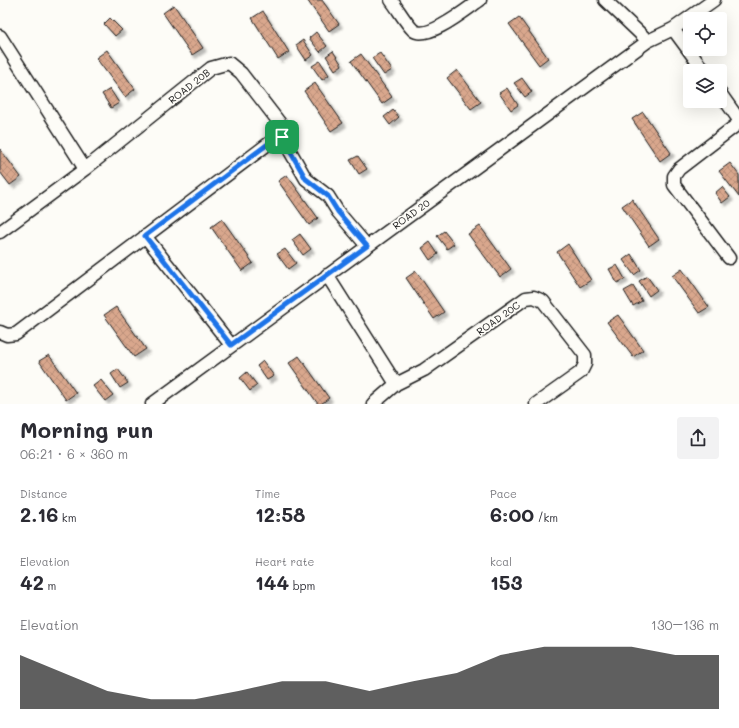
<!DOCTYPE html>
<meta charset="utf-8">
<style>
:root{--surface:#fff;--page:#f2f2f3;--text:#2b2b33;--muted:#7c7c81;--accent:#1c1c1c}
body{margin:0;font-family:Mali,sans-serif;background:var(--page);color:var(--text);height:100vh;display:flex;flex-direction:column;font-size:15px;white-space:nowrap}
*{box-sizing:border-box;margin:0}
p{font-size:13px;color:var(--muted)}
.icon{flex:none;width:22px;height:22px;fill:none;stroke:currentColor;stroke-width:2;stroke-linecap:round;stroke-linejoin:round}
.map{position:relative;height:404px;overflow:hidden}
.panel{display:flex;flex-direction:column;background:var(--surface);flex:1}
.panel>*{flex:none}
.buttons{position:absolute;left:683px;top:12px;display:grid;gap:8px}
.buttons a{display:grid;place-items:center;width:44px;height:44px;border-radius:4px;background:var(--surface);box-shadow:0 4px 16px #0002;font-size:20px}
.pin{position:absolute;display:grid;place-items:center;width:34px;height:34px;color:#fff;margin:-17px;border-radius:8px;box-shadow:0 2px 6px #0006}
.round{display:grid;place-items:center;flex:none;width:42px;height:42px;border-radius:4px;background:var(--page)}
.overview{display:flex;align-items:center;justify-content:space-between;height:68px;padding:0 20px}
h1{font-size:22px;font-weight:700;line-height:30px}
.metrics{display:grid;grid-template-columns:repeat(3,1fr);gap:6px;height:68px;padding:4px 20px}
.metrics div{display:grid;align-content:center}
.metrics b{font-size:20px;font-weight:700}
.metrics small{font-size:11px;font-weight:400}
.metrics p{font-size:11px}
.chart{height:112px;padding:8px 20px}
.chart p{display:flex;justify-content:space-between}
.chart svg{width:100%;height:72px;margin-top:4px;fill:var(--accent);opacity:.7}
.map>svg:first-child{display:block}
</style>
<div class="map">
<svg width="739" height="404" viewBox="0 0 739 404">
<defs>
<pattern id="building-cross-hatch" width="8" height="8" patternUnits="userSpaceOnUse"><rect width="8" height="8" fill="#d9a78d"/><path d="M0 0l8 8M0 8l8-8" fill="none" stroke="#ba8f79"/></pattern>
<filter id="shadow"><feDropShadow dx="3.5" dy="3.5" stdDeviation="1" flood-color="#0004"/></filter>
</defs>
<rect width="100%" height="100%" fill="#fdfcf7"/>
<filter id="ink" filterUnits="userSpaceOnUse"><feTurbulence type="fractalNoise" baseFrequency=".025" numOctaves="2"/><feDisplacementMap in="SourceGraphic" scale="8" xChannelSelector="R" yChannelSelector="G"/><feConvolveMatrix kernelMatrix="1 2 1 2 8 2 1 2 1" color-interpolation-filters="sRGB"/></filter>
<g filter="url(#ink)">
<!-- building -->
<path fill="url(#building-cross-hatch)" stroke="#1c1c1c" filter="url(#shadow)" d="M 307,0 L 322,0 L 339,24 L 329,31 Z
M 174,5 L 203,48 L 192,55 L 163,13 Z
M 263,11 L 289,52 L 278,59 L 252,18 Z
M 519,17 L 548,58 L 539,65 L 509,24 Z
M 110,18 L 122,30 L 115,36 L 104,24 Z
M 316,32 L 327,46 L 320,52 L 309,38 Z
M 303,40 L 313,55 L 306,60 L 296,45 Z
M 107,50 L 135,89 L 125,97 L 96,58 Z
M 333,51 L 342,65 L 335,70 L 326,56 Z
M 380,53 L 392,70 L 384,75 L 372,58 Z
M 361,54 L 392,97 L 382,104 L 351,61 Z
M 320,61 L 329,75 L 322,80 L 312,66 Z
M 457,70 L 481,102 L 471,109 L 447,78 Z
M 522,78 L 532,92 L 525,97 L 514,83 Z
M 315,83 L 343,123 L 331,131 L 304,91 Z
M 507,88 L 518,105 L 511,110 L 499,93 Z
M 110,89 L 119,103 L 111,108 L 102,94 Z
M 393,110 L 399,117 L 390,125 L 384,117 Z
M 643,112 L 671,153 L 660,161 L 632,119 Z
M 0,149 L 21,177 L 10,185 L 0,172 Z
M 358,156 L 367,169 L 359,174 L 350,160 Z
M 730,163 L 739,175 L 739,197 L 719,171 Z
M 287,175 L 318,218 L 309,225 L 278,181 Z
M 722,187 L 730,197 L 722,203 L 715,193 Z
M 632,199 L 659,239 L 649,246 L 622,206 Z
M 222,219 L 253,263 L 242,271 L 211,227 Z
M 480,226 L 511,269 L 500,277 L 468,234 Z
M 444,231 L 454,244 L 447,249 L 437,236 Z
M 300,234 L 311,249 L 303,255 L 292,240 Z
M 430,242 L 438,254 L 430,260 L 422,248 Z
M 568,244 L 591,280 L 580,287 L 557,252 Z
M 285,249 L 296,263 L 288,269 L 277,254 Z
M 631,254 L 641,270 L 634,275 L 623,260 Z
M 617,265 L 625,279 L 617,283 L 609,269 Z
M 682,269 L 709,307 L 699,313 L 672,276 Z
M 416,271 L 444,312 L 434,319 L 406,278 Z
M 647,276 L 657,290 L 649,296 L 639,281 Z
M 633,286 L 642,301 L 633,306 L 624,291 Z
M 116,307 L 146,349 L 134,357 L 104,315 Z
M 618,315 L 643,350 L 633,357 L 607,322 Z
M 49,355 L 76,393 L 66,400 L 39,361 Z
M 299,356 L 329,398 L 321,404 L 318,404 L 289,363 Z
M 263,361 L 274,376 L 267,380 L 257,366 Z
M 118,369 L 128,383 L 120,388 L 111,374 Z
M 247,372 L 257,385 L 250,391 L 240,378 Z
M 101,380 L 113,395 L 105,401 L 93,386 Z"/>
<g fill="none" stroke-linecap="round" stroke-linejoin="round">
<defs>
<path id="street" d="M 391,0 C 398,9 405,22 413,30 C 427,42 468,8 480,0
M 605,0 L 648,41
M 673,29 L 704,71
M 0,36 L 85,169
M 720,93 L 739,120
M 282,137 L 306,179 L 328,196 L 338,212 L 367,246
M 0,232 L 85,169 L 211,68 L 229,63 L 241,73 L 282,126 L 282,137 L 276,138 L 16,334 L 7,335 L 0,332
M 145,236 L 231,345
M 729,258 L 674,185 L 674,176 L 679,169 L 739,123
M 327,275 L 396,384
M 152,404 L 648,41 L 673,29 L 714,0
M 373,404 L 396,384 L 424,370 L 526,298 L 534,297 L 543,301 L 585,355 L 585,364 L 581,372 L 536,404"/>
</defs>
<!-- street casing -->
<use href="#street" stroke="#1c1c1c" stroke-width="15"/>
<!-- street -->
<use href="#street" stroke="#fdfcf7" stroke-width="12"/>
</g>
</g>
<g fill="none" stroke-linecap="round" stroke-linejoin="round" filter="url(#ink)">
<defs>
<path id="route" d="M 282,137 L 306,179 L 328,196 L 338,212 L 367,246 L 231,345 L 145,236 L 276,138 Z"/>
</defs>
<!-- route casing -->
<use href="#route" stroke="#fff" stroke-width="8"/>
<!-- route -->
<use href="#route" stroke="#1a73e8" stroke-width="5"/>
</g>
<g text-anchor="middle" stroke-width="3.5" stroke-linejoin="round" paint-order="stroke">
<!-- street labels -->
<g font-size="10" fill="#1c1c1c" stroke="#fdfcf7">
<text transform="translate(189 86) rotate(-38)" y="4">ROAD 20B</text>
<text transform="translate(411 214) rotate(-36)" y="4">ROAD 20</text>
<text transform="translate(498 318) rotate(-35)" y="4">ROAD 20C</text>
</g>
</g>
</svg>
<div class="buttons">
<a><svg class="icon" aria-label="locate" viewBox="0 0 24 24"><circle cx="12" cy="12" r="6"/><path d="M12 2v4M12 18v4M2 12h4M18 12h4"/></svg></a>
<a><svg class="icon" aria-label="layers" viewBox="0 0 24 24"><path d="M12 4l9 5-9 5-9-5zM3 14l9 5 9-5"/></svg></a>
</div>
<div class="pin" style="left:282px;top:137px;background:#1e9e55"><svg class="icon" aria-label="arrive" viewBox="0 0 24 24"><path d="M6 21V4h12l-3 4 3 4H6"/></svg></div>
</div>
<section class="panel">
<div class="overview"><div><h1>Morning run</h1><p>06:21 · 6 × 360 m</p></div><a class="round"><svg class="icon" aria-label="share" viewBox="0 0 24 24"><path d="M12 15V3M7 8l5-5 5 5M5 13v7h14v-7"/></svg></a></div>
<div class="metrics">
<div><p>Distance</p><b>2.16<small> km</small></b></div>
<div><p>Time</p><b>12:58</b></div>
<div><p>Pace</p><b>6:00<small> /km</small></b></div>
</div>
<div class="metrics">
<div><p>Elevation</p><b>42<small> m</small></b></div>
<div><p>Heart rate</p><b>144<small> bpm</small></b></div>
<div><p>kcal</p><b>153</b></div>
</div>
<div class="chart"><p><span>Elevation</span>130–136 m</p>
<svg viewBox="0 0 160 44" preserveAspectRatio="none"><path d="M0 44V11L10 22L20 33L30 38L40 38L50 33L60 27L70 27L80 33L90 27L100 22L110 11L120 6L130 6L140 6L150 11L160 11V44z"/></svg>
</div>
</section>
